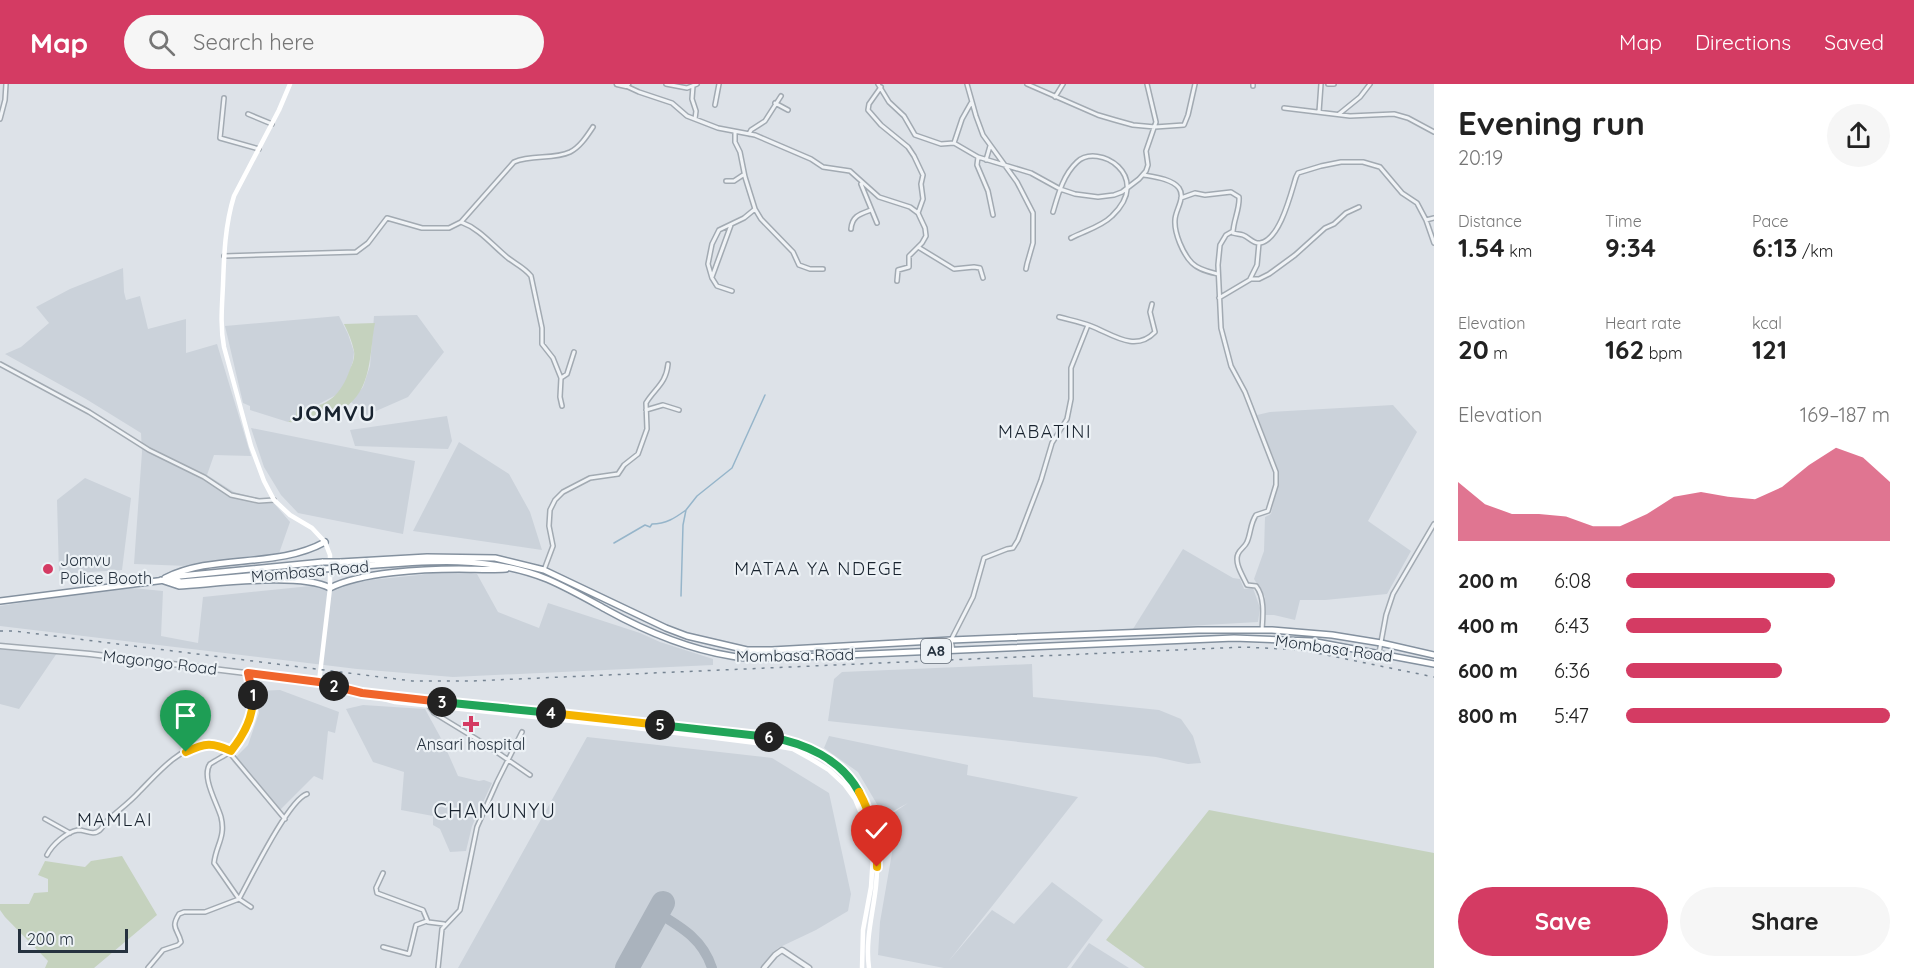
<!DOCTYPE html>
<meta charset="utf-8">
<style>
:root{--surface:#fff;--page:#f6f6f6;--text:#222;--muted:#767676;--accent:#d43b63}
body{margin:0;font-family:Quicksand,sans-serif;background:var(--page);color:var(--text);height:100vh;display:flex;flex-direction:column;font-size:22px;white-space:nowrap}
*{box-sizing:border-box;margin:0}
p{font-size:20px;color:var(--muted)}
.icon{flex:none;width:33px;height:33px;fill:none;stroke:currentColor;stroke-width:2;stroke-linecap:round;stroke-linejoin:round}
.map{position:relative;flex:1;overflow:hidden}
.details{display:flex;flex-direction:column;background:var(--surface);width:480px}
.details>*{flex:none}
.scale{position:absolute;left:18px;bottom:15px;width:110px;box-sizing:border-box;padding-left:6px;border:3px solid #26323f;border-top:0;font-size:16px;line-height:21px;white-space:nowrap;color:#26323f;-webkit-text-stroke:4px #ecf1f5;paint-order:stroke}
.pin{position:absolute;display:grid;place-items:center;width:51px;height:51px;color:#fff;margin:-62px -26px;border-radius:50% 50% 50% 0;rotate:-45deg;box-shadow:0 0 6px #0007}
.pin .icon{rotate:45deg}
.km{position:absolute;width:30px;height:30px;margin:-15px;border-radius:50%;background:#222;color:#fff;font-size:16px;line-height:30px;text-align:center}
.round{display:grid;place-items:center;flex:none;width:63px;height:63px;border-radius:32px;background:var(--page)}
.summary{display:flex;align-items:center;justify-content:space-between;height:102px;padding:0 24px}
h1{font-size:33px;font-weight:800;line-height:45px}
.figures{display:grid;grid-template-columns:repeat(3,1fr);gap:9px;height:102px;padding:6px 24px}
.figures div{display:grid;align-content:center}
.figures b{font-size:26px;font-weight:800}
.figures small{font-size:16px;font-weight:400}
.figures p{font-size:16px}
.chart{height:168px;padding:12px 24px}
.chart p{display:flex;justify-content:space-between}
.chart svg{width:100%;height:108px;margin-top:6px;fill:var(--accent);opacity:.7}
.button{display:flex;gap:12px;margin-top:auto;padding:12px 24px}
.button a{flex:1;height:69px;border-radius:36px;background:var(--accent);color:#fff;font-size:24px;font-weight:800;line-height:69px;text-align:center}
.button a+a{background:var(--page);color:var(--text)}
ul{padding:0 24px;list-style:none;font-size:20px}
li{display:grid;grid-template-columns:96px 72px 1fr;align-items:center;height:45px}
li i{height:15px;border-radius:8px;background:var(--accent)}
header{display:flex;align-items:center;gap:36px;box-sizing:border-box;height:84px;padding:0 30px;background:var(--accent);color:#fff}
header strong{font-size:28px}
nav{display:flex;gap:33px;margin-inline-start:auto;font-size:21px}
.search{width:420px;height:54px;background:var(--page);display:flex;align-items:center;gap:15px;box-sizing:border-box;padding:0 21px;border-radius:33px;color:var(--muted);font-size:22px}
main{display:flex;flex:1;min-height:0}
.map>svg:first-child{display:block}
</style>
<header>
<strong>Map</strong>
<div class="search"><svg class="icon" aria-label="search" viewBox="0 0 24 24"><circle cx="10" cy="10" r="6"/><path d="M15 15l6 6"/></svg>Search here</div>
<nav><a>Map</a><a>Directions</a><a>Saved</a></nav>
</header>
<main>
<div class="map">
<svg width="1434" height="884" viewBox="0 0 1434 884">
<rect width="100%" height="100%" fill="#dde2e8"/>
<!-- built -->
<path fill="#cbd2da" d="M 123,184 L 124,208 L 126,216 L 140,212 L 148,245 L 186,235 L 186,269 L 217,260 L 251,372 L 214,371 L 207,391 L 234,408 L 273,418 L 290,438 L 276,478 L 216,483 L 134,480 L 142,368 L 141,349 L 86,315 L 5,270 L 21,263 L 49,239 L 36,223 L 70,205 Z
M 417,231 L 444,268 L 408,313 L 367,331 L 351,318 L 363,303 L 370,282 L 374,232 Z
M 339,232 L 348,250 L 354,268 L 353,277 L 345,301 L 340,309 L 311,324 L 297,324 L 296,332 L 288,338 L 250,326 L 250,322 L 243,319 L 225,242 Z
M 1393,321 L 1417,348 L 1368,437 L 1411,467 L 1387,510 L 1325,516 L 1300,516 L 1295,536 L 1274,531 L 1265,531 L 1265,513 L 1254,495 L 1264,467 L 1265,433 L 1271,430 L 1279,395 L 1278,386 L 1257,331 L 1270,328 Z
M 447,332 L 452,357 L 448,365 L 355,362 L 350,346 Z
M 251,344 L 415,377 L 403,450 L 298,429 L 281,411 L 264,383 Z
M 459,358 L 509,390 L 530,428 L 542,466 L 413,447 Z
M 85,394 L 131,414 L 122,486 L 59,490 L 57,416 Z
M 1183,465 L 1233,494 L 1240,495 L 1244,505 L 1253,504 L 1260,524 L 1258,538 L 1133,545 Z
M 451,485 L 477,490 L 498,528 L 539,544 L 548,519 L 640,549 L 660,558 L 713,575 L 713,581 L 453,593 L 357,585 L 0,542 L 0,522 L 122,503 L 163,507 L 161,552 L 198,559 L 203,513 L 419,491 Z
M 0,564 L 57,569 L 19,625 L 0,620 Z
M 1032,580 L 1033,613 L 1159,626 L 1181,635 L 1193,652 L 1201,679 L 1188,680 L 1156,673 L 828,637 L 834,595 L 842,588 Z
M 280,606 L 339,628 L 335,649 L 328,647 L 323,696 L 314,692 L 277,729 L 232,677 L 248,661 L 259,629 L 256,607 Z
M 363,621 L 425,625 L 443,658 L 458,692 L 479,697 L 484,696 L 492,699 L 472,742 L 466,767 L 450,768 L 440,745 L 433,741 L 433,732 L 401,726 L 404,688 L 373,678 L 346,625 Z
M 829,652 L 968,681 L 967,691 L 1078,713 L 948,878 L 992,826 L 1014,840 L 1052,798 L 1103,836 L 1067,884 L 944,884 L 878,871 L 880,838 L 892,769 L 890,731 L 908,719 L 884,732 L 858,688 L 824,664 Z
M 587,653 L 772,674 L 829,709 L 851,810 L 848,827 L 816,846 L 778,864 L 762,884 L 458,884 Z
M 1089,859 L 1129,884 L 1071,884 Z"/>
<!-- green -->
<path fill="#c5d2be" d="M 375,239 C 369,269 373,306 343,325 C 336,329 324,329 316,331 C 306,334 299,339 288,338 L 296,332 L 297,324 C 326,325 341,312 350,285 C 353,279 355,273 354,267 C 352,257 348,248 344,240 Z
M 1209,726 L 1434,769 L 1434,884 L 1145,884 L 1106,856 Z
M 122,772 L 157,831 L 94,884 L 45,884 L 48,877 L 5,833 L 0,826 L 0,820 L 29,820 L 34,809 L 48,808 L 48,795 L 38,791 L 45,777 L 85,783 L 91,777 Z"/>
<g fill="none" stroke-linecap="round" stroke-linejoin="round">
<!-- stream -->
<path stroke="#96b5ca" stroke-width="1.5" d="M 614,459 L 645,441 L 650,443 L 652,440 C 666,440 675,434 686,426
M 681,512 L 683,441 L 686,426 L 697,412 L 732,384 L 765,311"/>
<!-- taxiway -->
<path stroke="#aab3bd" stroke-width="10" d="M 658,829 C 683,844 703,856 712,884"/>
<!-- runway -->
<path stroke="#aab3bd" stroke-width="24" d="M 627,884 L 663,819"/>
<defs>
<path id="minor" d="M 666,0 L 687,4 L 697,0
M 878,0 L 889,18 L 904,32 L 915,51 L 941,60 L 954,59 L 978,73 L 1031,89 L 1060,105 L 1075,110 L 1098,113 L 1114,111 L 1122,108 L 1139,95 L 1146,87 L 1148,81 L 1146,67 L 1156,38 L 1147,0
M 967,0 L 976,32 L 983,51 L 1017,98 L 1033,129 L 1033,159 L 1027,180 L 1026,185
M 1027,0 L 1098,31 L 1115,36 L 1133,41 L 1155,43 L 1184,41 L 1188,31 L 1195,0
M 1328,0 L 1334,0
M 626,2 L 639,8 L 672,19 L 687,32 L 718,44 L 755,51 L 811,75 L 823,83 L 850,87 L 879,113 L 910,123 L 918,129 L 925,144 L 926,152 L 922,159 L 909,172 L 909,183 L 898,186 L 897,197
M 693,2 L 692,15 L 696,27 L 695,35
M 1253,2 L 1253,0
M 881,3 L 869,20 L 868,26 L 881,41 L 908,63 L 914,72 L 923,91 L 921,100 L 923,115 L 918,129
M 1055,13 L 1063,0
M 224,14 L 220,54 L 259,65
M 775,19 L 788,26
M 715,21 L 719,0
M 1284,24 L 1350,32 L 1394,30 L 1408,34 L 1434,48
M 1319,28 L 1321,0
M 248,30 L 272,40
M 1339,30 L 1360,13 L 1370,0
M 0,35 L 5,16 L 6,0
M 735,48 L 735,58 L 740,68 L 745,93 L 755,125 L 761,135 L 793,168 L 799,181 L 810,185 L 823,185
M 749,50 L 751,46 L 765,37 L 781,12
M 954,59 L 962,35 L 971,19
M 978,73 L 977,81 L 988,107 L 993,131
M 986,76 L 990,62
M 1144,91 C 1155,93 1172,95 1179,104 C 1186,114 1175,126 1175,136 C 1174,149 1183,170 1192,179 C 1199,186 1210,188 1218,190
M 726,97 L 734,97 L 743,91
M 861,100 L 877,139
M 1181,114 L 1195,109 L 1205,111 L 1231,108 L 1239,113 C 1240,125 1233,137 1233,149 C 1236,150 1240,150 1243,151 C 1249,153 1253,160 1260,159 C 1280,156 1291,109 1296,93 L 1298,89 L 1321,82 L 1341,78 L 1363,78 L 1380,83 L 1402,109 L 1417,119 L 1426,136 L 1434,159
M 1053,128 C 1058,111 1063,91 1077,78 C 1098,58 1154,92 1112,132 C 1101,143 1084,147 1071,154
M 1426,136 L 1434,134
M 461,138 L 514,78 C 532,70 553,76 570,68 C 580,63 587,52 593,43
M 851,145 C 852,132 860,130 871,126
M 1233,147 L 1226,151 L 1220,161 L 1218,181 L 1221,244 L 1231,282 L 1245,308 L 1276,388 L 1276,401 L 1268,427 L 1256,431 C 1250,440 1251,449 1247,458 C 1245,463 1240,465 1238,470 C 1234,479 1243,492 1247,501 L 1256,502 C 1265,513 1263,532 1262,546
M 918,163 L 954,185 L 974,183 L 980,184 L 983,194
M 224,172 L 356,168 L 368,159 L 387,134 L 422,144 L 449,144 L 461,138 C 480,145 492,161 508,174 C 516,180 525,184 531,192 L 542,244 L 542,260 L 553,274 L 561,294 L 560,313 L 562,322
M 712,193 L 731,141
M 1250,195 L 1257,181 L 1259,159
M 732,207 L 717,202 L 712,194 L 708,180 L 712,160 L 719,146 L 744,134 L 755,125
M 1219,214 L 1251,195 L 1259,195 L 1269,190 L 1295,171 L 1325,144 L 1334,140 L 1346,129 L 1359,123
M 1059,233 C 1070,236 1081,238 1091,242 C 1112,250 1135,269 1155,248 L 1150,228 L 1152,220
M 0,280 L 89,328 L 149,366 L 204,393 L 231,411 L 259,417 L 274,416
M 561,294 L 567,290 L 574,268
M 646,326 L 663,321 L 679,326
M 544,486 L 553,462 L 549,442 L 550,426 L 555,416 L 563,408 L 590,394 L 618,390 L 624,381 L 638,370 L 647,345 L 646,319 C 655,304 666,300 668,280
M 953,566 L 951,556 L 973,513 L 984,474 L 1007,465 L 1013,464 L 1018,456 L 1041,396 L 1052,359 L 1067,335 L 1071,315 L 1071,284 L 1088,241
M 1379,569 L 1386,531 L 1393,510 L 1434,440
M 248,589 C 258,612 250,652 230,668 C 224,672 216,676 210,680 C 201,693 217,719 221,733 C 226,753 216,761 214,779 L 239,815 L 251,823
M 429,622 L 434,629 L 488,662 L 530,691
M 229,668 L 285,735
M 45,735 L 70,749
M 47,771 C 52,761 66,748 78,746 C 86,746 93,752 100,746 C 103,743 105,738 109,735 C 119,726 130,718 139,708 C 158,689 177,665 205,660 C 215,659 223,663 232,667
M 383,789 L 376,804 L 377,809 L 423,826 L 428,838 L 444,840
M 383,863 L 409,870 L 416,841 L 427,837
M 148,884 L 163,866 L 178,861 L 181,858 C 178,845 170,844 179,830 L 184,828 L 205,828 L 239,815 C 250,795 289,715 307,710
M 438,884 L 442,845 L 460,826 L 477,743 L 497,698 L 522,648"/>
<path id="tertiary" d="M 617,0 L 626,2 L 628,0
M 0,562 L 90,570 L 319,598
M 764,884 L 775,871 L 782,866 L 809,884"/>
<path id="trunk" d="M 340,478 L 427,473 L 495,474 L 544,486 L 666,544 L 687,552 L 747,566 L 772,566 L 951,556 L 1198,546 L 1272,546 L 1332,551 L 1381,559 L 1434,571
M 339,484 C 408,479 480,468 547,495 C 568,504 587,515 607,526 C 645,547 688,565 731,572 C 746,575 761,574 777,574 L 1234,554 L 1311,557 L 1434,580
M 165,494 C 215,469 276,485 325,458
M 173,495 L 181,498 L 324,485
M 161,496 L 179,502 C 215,500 299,488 330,504 C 361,488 424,485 459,485 C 475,485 490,486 506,485
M 0,517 L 173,495 L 180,492 L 323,478"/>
</defs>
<!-- minor casing -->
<use href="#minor" stroke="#a2aab2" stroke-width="6"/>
<!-- tertiary casing -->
<use href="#tertiary" stroke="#a2aab2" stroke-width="7"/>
<!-- trunk casing -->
<use href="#trunk" stroke="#84919f" stroke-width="8"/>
<!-- minor -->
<use href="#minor" stroke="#f0f3f6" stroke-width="3"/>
<!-- tertiary -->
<use href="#tertiary" stroke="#f0f3f6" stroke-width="4"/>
<!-- secondary -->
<path stroke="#fff" stroke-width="4.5" d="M 290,0 L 279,26 L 234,112 C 225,141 224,171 223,201 C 222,222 220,242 224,263 L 251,362 L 264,397 L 274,416 L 290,431 L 312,444 L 325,458 L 330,471 L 330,504 L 319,598 L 395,618 L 628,643 L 764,660 L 793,665 L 811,675 L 829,686 L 844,700 L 855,715 L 870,751 L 873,772 L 871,803 L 863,846 L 862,884
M 377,611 L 765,652 C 777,654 789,656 800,660 C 862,681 882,743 876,802 C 873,830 865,856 869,884"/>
<!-- trunk -->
<use href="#trunk" stroke="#fff" stroke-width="5"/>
<!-- rail -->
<path stroke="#768492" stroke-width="1.5" stroke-dasharray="3 6" stroke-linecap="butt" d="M 0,547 L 14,547 L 412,597 L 472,597 L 1244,563 L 1302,566 L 1434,593"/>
<defs>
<path id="trunk-bridge" d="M 323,478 L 340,478
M 324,485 L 339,484"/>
</defs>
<!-- trunk-bridge casing -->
<use href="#trunk-bridge" stroke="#84919f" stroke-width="8" stroke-linecap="butt"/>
<!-- trunk-bridge -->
<use href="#trunk-bridge" stroke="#fff" stroke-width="5"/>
</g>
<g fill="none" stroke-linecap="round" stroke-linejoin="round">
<defs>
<path id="split-1" d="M 186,668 C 205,659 212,658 231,667 C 244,651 254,631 253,611"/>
<path id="split-2" d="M 253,611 L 248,589 L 319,598 L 334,602"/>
<path id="split-3" d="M 334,602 L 362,609 L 442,618"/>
<path id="split-4" d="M 442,618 L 551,629"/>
<path id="split-5" d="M 551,629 L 660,641"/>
<path id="split-6" d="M 660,641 L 769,653"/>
<path id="split-7" d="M 769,653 C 805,659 841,675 859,708"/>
<path id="split-8" d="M 859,708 C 872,732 878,756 877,783"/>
</defs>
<!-- split-1 casing -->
<use href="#split-1" stroke="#fff" stroke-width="12"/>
<!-- split-2 casing -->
<use href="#split-2" stroke="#fff" stroke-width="12"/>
<!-- split-3 casing -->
<use href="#split-3" stroke="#fff" stroke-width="12"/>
<!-- split-4 casing -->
<use href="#split-4" stroke="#fff" stroke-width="12"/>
<!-- split-5 casing -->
<use href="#split-5" stroke="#fff" stroke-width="12"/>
<!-- split-6 casing -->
<use href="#split-6" stroke="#fff" stroke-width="12"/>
<!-- split-7 casing -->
<use href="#split-7" stroke="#fff" stroke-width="12"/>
<!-- split-8 casing -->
<use href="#split-8" stroke="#fff" stroke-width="12"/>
<!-- split-1 -->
<use href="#split-1" stroke="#f5b400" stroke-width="8"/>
<!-- split-2 -->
<use href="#split-2" stroke="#f0652b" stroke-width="8"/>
<!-- split-3 -->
<use href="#split-3" stroke="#f0652b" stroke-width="8"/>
<!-- split-4 -->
<use href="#split-4" stroke="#22a559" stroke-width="8"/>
<!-- split-5 -->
<use href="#split-5" stroke="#f5b400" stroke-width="8"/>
<!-- split-6 -->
<use href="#split-6" stroke="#22a559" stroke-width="8"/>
<!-- split-7 -->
<use href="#split-7" stroke="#22a559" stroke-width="8"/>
<!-- split-8 -->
<use href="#split-8" stroke="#f5b400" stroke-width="8"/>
</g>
<!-- markers -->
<g fill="#d43b63" stroke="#ecf1f5" stroke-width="2">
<circle cx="48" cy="485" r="6"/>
<path d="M468 631h6v6h6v6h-6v6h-6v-6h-6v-6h6z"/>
</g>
<g text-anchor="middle" stroke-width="4.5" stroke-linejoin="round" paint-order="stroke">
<!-- shield labels -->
<rect fill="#ecf1f5" stroke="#616b76" stroke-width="1.5" x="921" y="555" width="30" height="24" rx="4.5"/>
<g font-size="15" font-weight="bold" fill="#26323f">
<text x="936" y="572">A8</text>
</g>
<!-- poi labels -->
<g font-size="16" fill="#26323f" stroke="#ecf1f5" text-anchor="start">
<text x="60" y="482">Jomvu<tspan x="60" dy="18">Police Booth</tspan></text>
<text x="471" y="666" text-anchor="middle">Ansari hospital</text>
</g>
<!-- street labels -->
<g font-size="16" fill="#26323f" stroke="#ecf1f5">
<text transform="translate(310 487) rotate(-5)" y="6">Mombasa Road</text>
<text transform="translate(1334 564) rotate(8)" y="6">Mombasa Road</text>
<text transform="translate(795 571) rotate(-1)" y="6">Mombasa Road</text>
<text transform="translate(160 578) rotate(7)" y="6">Magongo Road</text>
</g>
<!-- neighbourhood labels -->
<g font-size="18" letter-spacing="1.5" fill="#18232f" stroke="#ecf1f5">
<text x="1045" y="354">MABATINI</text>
<text x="819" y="491">MATAA YA NDEGE</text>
<text x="115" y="742">MAMLAI</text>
</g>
<!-- quarter labels -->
<g font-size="20" letter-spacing="1.5" fill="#18232f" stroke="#ecf1f5">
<text x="495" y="734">CHAMUNYU</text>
</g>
<!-- district labels -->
<g font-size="22" font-weight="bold" letter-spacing="1.5" fill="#18232f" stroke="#ecf1f5">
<text x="334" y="337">JOMVU</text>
</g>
</g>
</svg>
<div class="scale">200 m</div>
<div class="pin" style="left:186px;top:668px;background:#1e9e55"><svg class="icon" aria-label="arrive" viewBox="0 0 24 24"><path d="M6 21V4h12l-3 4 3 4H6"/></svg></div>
<div class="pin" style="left:877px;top:783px;background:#d93025"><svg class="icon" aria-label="check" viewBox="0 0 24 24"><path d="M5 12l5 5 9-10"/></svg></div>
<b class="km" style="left:253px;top:611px">1</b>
<b class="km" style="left:334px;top:602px">2</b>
<b class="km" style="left:442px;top:618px">3</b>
<b class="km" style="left:551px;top:629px">4</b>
<b class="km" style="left:660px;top:641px">5</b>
<b class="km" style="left:769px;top:653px">6</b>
</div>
<section class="details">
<div class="summary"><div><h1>Evening run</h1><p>20:19</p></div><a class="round"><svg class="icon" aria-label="share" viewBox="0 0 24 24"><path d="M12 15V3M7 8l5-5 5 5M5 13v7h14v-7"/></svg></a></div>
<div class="figures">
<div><p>Distance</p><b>1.54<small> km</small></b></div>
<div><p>Time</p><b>9:34</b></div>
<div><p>Pace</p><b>6:13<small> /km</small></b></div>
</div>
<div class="figures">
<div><p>Elevation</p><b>20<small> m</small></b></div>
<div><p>Heart rate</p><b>162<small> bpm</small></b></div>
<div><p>kcal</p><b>121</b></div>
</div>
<div class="chart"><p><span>Elevation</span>169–187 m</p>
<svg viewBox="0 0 160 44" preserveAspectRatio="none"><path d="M0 44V20L10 29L20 33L30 33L40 34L50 38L60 38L70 33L80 26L90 24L100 26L110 27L120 22L130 13L140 6L150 10L160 20V44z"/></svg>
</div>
<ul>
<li><b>200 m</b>6:08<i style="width:79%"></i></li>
<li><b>400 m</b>6:43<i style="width:55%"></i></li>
<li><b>600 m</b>6:36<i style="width:59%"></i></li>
<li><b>800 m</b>5:47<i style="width:100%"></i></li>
</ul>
<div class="button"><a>Save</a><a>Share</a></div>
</section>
</main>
